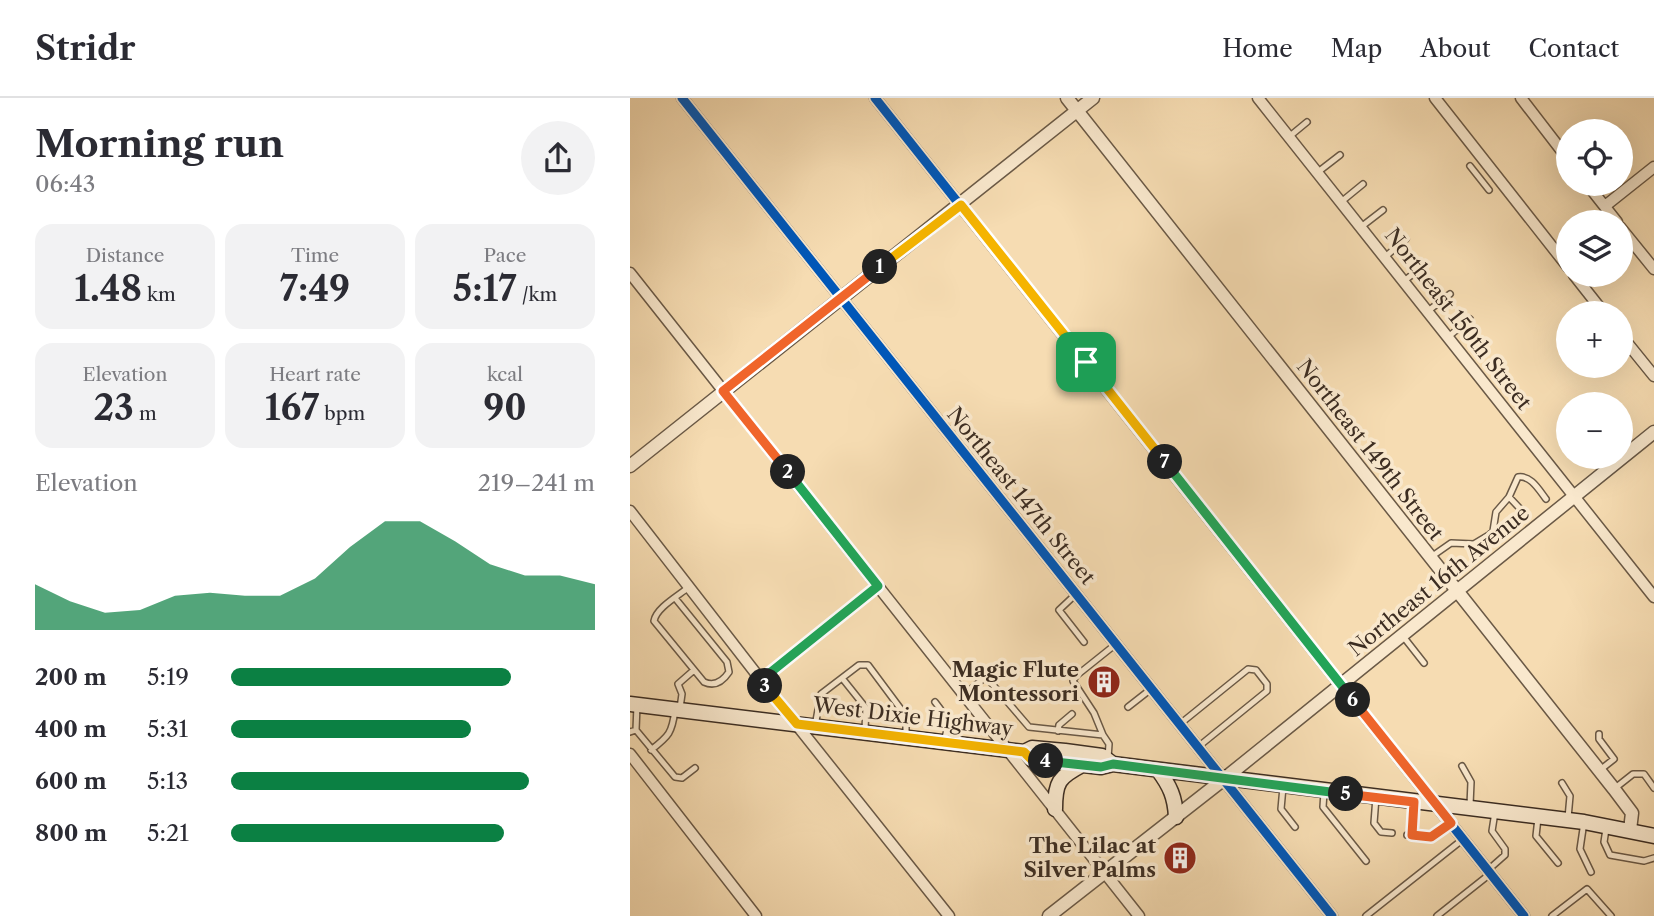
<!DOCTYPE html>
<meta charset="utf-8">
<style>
:root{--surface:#fff;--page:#f2f2f3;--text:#2b2b33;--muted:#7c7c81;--line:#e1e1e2;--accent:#0b8043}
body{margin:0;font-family:"Libre Caslon Text",serif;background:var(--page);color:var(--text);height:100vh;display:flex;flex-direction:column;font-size:26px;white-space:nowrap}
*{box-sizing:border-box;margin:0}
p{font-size:23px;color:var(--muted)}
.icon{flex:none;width:38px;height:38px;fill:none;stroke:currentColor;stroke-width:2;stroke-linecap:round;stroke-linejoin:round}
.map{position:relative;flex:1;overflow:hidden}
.side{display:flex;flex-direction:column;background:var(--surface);width:630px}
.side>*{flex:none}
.tools{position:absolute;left:926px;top:21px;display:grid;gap:14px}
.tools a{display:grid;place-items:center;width:77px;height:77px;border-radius:50%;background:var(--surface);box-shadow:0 7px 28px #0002;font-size:35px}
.pin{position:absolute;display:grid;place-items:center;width:60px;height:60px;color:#fff;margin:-30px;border-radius:14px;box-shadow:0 4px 10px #0006}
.km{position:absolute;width:35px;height:35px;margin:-18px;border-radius:50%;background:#222;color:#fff;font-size:19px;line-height:35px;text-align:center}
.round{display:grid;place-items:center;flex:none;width:74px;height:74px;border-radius:37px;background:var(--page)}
.head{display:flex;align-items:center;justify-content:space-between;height:119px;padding:0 35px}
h1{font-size:38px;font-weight:800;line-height:52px}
.figures{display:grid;grid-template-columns:repeat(3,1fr);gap:10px;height:119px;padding:7px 35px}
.figures div{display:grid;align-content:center;border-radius:18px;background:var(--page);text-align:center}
.figures b{font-size:35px;font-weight:800}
.figures small{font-size:19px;font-weight:400}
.figures p{font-size:19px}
.chart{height:196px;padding:14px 35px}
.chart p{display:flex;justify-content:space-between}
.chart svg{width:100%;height:126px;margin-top:7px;fill:var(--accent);opacity:.7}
ul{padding:0 35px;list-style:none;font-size:23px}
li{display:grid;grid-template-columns:112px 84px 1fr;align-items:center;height:52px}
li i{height:18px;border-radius:9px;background:var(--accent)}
header{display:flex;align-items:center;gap:42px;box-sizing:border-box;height:98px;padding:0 35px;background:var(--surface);border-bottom:2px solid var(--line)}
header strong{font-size:33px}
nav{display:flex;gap:38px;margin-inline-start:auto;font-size:24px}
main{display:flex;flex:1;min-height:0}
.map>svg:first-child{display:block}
</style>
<header>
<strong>Stridr</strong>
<nav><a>Home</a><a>Map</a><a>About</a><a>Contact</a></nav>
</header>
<main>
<section class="side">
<div class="head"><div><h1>Morning run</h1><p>06:43</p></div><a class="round"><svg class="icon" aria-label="share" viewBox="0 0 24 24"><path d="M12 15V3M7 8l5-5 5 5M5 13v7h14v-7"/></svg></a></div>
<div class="figures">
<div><p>Distance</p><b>1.48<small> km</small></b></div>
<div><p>Time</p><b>7:49</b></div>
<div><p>Pace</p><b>5:17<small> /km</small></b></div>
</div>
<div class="figures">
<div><p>Elevation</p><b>23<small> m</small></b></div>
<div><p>Heart rate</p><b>167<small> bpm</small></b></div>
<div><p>kcal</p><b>90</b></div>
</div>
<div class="chart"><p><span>Elevation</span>219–241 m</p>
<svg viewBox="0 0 160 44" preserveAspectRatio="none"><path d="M0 44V28L10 34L20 38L30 37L40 32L50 31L60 32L70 32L80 26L90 15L100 6L110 6L120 13L130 21L140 25L150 25L160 28V44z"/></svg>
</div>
<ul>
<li><b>200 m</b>5:19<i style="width:77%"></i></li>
<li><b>400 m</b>5:31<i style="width:66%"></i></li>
<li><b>600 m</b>5:13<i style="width:82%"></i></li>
<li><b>800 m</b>5:21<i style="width:75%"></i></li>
</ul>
</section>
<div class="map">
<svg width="1024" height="818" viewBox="0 0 1024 818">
<rect width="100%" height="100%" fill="#f6dcb2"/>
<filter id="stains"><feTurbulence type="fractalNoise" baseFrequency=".00286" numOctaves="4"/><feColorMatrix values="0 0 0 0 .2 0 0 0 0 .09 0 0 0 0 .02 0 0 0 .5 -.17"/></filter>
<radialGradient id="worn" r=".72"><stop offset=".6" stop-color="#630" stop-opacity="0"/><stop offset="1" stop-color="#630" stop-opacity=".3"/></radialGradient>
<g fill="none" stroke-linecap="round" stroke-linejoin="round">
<defs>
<path id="service" d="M 660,38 L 677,24
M 840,68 L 859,92
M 688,74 L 710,57
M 711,104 L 733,86
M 731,129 L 753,112
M 755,159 L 776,141
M 774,183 L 796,166
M 798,213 L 820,196
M 818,239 L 840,221
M 879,399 L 897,418
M 801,459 L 821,445 L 844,446 L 859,437 L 863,433 L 866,414 L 879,399 L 888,379 C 901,377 909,392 916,401
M 445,497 L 429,512 L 454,544
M 45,500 L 97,564 L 99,574 C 93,583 85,589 74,584 L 24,523 C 26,510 48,498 59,489
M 772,537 L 794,565
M 212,580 L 236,610 L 235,631
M 131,582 L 248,488
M 335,596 L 353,581 L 357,580 L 399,629 L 473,637 L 479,646 L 478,660
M 305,604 C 316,618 321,624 314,642
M 498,609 L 521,591
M 50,610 L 52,596 L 48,586 L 64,572
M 550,626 L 618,571 L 626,572 L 637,586 L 637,593 L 568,649
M 185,628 L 191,596 L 229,567 L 238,567 L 276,618 L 276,637
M 6,632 L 7,607
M 428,633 L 429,627 L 442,616
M 0,634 L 6,632 L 45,679 L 52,680 L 65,670
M 969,636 L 969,641 L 984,661 L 970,672
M 473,637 L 464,615 L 443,583 L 446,578 L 486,546
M 21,652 C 39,638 42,635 45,612
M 832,668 L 841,684 L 840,707
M 932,685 L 940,698 L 938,720
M 653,689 L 651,711 L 665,729
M 984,691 L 1003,676 L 1014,676 L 1024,690
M 694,694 L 693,709 L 736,763
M 746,699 L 744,725 L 751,734 L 762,735
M 908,720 L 906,738 L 928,765
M 954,724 L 950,751 L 961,774
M 976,731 L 974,744 L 980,757 L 1014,763 L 1024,760
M 777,737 L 801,739 L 821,725
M 782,737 L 784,706
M 858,772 L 875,757 L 875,751 L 862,733 L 865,714
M 736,818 L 832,742
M 807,818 L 860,776
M 922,818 L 957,791 L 981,818"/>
<path id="minor" d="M 52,0 L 702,818
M 245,0 L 894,818
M 628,0 L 1024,499
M 805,0 L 938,169
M 891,0 L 938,61
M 957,86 L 987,124
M 975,108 L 1024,69
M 990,129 L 1024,171
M 0,175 L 509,818
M 944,177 L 974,215
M 990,236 L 1024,278
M 0,413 L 131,582 L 319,818
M 0,656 L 126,818"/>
<path id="tertiary" d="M 437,0 L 984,691 L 1002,715 L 1000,732
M 0,368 L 463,0
M 419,818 L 594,681 L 1024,334"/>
<path id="secondary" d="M 0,606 L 394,654 L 402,650 L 435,653 L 472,658 L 483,666
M 394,654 L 401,661 L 471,669 L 483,666 L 954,724 L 1024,738
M 528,672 C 540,688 545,699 546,719
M 425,711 C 425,684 429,679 452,667"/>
</defs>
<!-- service casing -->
<use href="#service" stroke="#6a5946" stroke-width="8"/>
<!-- minor casing -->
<use href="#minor" stroke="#6a5946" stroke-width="13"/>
<!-- tertiary casing -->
<use href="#tertiary" stroke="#6a5946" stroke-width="15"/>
<!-- secondary casing -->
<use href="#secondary" stroke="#3c2d22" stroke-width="17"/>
<!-- service -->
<use href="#service" stroke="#f9e8cd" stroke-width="5"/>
<!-- minor -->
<use href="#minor" stroke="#f9e8cd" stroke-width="10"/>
<!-- tertiary -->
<use href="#tertiary" stroke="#f9e8cd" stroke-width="12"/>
<!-- secondary -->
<use href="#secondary" stroke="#f9e8cd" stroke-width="14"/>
<defs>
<path id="cycleway" d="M 52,0 L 702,818
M 245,0 L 894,818"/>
</defs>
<!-- cycleway casing -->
<use href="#cycleway" stroke="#f9e8cd" stroke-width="13"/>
<!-- cycleway -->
<use href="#cycleway" stroke="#0057b8" stroke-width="9"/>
</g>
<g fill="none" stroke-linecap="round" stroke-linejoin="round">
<defs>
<path id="split-1" d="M 250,169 L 331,107 L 456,264"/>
<path id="split-2" d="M 158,374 L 93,293 L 250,169"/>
<path id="split-3" d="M 135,588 L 131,582 L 248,488 L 158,374"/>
<path id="split-4" d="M 135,588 L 167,626 L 394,654 L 401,661 L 416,663"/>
<path id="split-5" d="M 416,663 L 471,669 L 483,666 L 716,696"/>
<path id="split-6" d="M 716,696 L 784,704 L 782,737 L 801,739 L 821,725 L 723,602"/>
<path id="split-7" d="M 535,364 L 723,602"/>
<path id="split-8" d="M 456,264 L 535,364"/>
</defs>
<!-- split-1 casing -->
<use href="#split-1" stroke="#fff" stroke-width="14"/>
<!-- split-2 casing -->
<use href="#split-2" stroke="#fff" stroke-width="14"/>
<!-- split-3 casing -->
<use href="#split-3" stroke="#fff" stroke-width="14"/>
<!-- split-4 casing -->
<use href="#split-4" stroke="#fff" stroke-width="14"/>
<!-- split-5 casing -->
<use href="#split-5" stroke="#fff" stroke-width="14"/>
<!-- split-6 casing -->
<use href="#split-6" stroke="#fff" stroke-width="14"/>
<!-- split-7 casing -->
<use href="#split-7" stroke="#fff" stroke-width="14"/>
<!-- split-8 casing -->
<use href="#split-8" stroke="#fff" stroke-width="14"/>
<!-- split-1 -->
<use href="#split-1" stroke="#f5b400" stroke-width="9"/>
<!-- split-2 -->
<use href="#split-2" stroke="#f0652b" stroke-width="9"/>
<!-- split-3 -->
<use href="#split-3" stroke="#22a559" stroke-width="9"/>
<!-- split-4 -->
<use href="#split-4" stroke="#f5b400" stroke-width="9"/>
<!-- split-5 -->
<use href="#split-5" stroke="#22a559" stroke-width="9"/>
<!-- split-6 -->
<use href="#split-6" stroke="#f0652b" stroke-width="9"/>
<!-- split-7 -->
<use href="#split-7" stroke="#22a559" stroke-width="9"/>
<!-- split-8 -->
<use href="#split-8" stroke="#f5b400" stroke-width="9"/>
</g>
<!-- icons -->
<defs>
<symbol id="building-disc" viewBox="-11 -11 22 22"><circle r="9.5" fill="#8f2418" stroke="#f9e8cd"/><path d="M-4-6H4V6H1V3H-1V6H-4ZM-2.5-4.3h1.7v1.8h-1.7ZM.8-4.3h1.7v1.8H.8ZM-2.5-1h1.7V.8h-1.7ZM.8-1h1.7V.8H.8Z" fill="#fff"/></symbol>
</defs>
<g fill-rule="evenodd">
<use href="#building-disc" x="455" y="565" width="38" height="38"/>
<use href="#building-disc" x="531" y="741" width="38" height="38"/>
</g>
<g text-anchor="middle" stroke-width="7" stroke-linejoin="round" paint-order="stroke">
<!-- street labels -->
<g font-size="21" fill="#3c2d22" stroke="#f9e8cd">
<text transform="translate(828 221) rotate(52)" y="7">Northeast 150th Street</text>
<text transform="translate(740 352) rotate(52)" y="7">Northeast 149th Street</text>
<text transform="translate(391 398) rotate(51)" y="7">Northeast 147th Street</text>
<text transform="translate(809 483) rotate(-39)" y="7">Northeast 16th Avenue</text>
<text transform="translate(283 619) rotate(7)" y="7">West Dixie Highway</text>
</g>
<!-- poi labels -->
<g font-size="21" font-weight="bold" fill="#3c2d22" stroke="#f9e8cd" text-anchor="end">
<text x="449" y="579">Magic Flute<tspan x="449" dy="24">Montessori</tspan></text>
<text x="526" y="755">The Lilac at<tspan x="526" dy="24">Silver Palms</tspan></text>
</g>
</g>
<rect width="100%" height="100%" filter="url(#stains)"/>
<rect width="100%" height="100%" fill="url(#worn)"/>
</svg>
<div class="tools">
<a><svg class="icon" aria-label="locate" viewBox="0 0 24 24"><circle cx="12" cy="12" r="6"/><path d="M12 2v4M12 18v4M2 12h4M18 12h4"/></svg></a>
<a><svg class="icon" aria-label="layers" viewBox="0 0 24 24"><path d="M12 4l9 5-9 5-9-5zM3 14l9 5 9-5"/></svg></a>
<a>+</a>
<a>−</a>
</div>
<div class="pin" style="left:456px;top:264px;background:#1e9e55"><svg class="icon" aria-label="arrive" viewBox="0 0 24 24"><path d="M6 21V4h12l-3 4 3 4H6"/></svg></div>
<b class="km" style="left:250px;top:169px">1</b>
<b class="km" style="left:158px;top:374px">2</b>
<b class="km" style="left:135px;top:588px">3</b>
<b class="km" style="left:416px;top:663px">4</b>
<b class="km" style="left:716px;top:696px">5</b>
<b class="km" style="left:723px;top:602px">6</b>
<b class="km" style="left:535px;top:364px">7</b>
</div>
</main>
